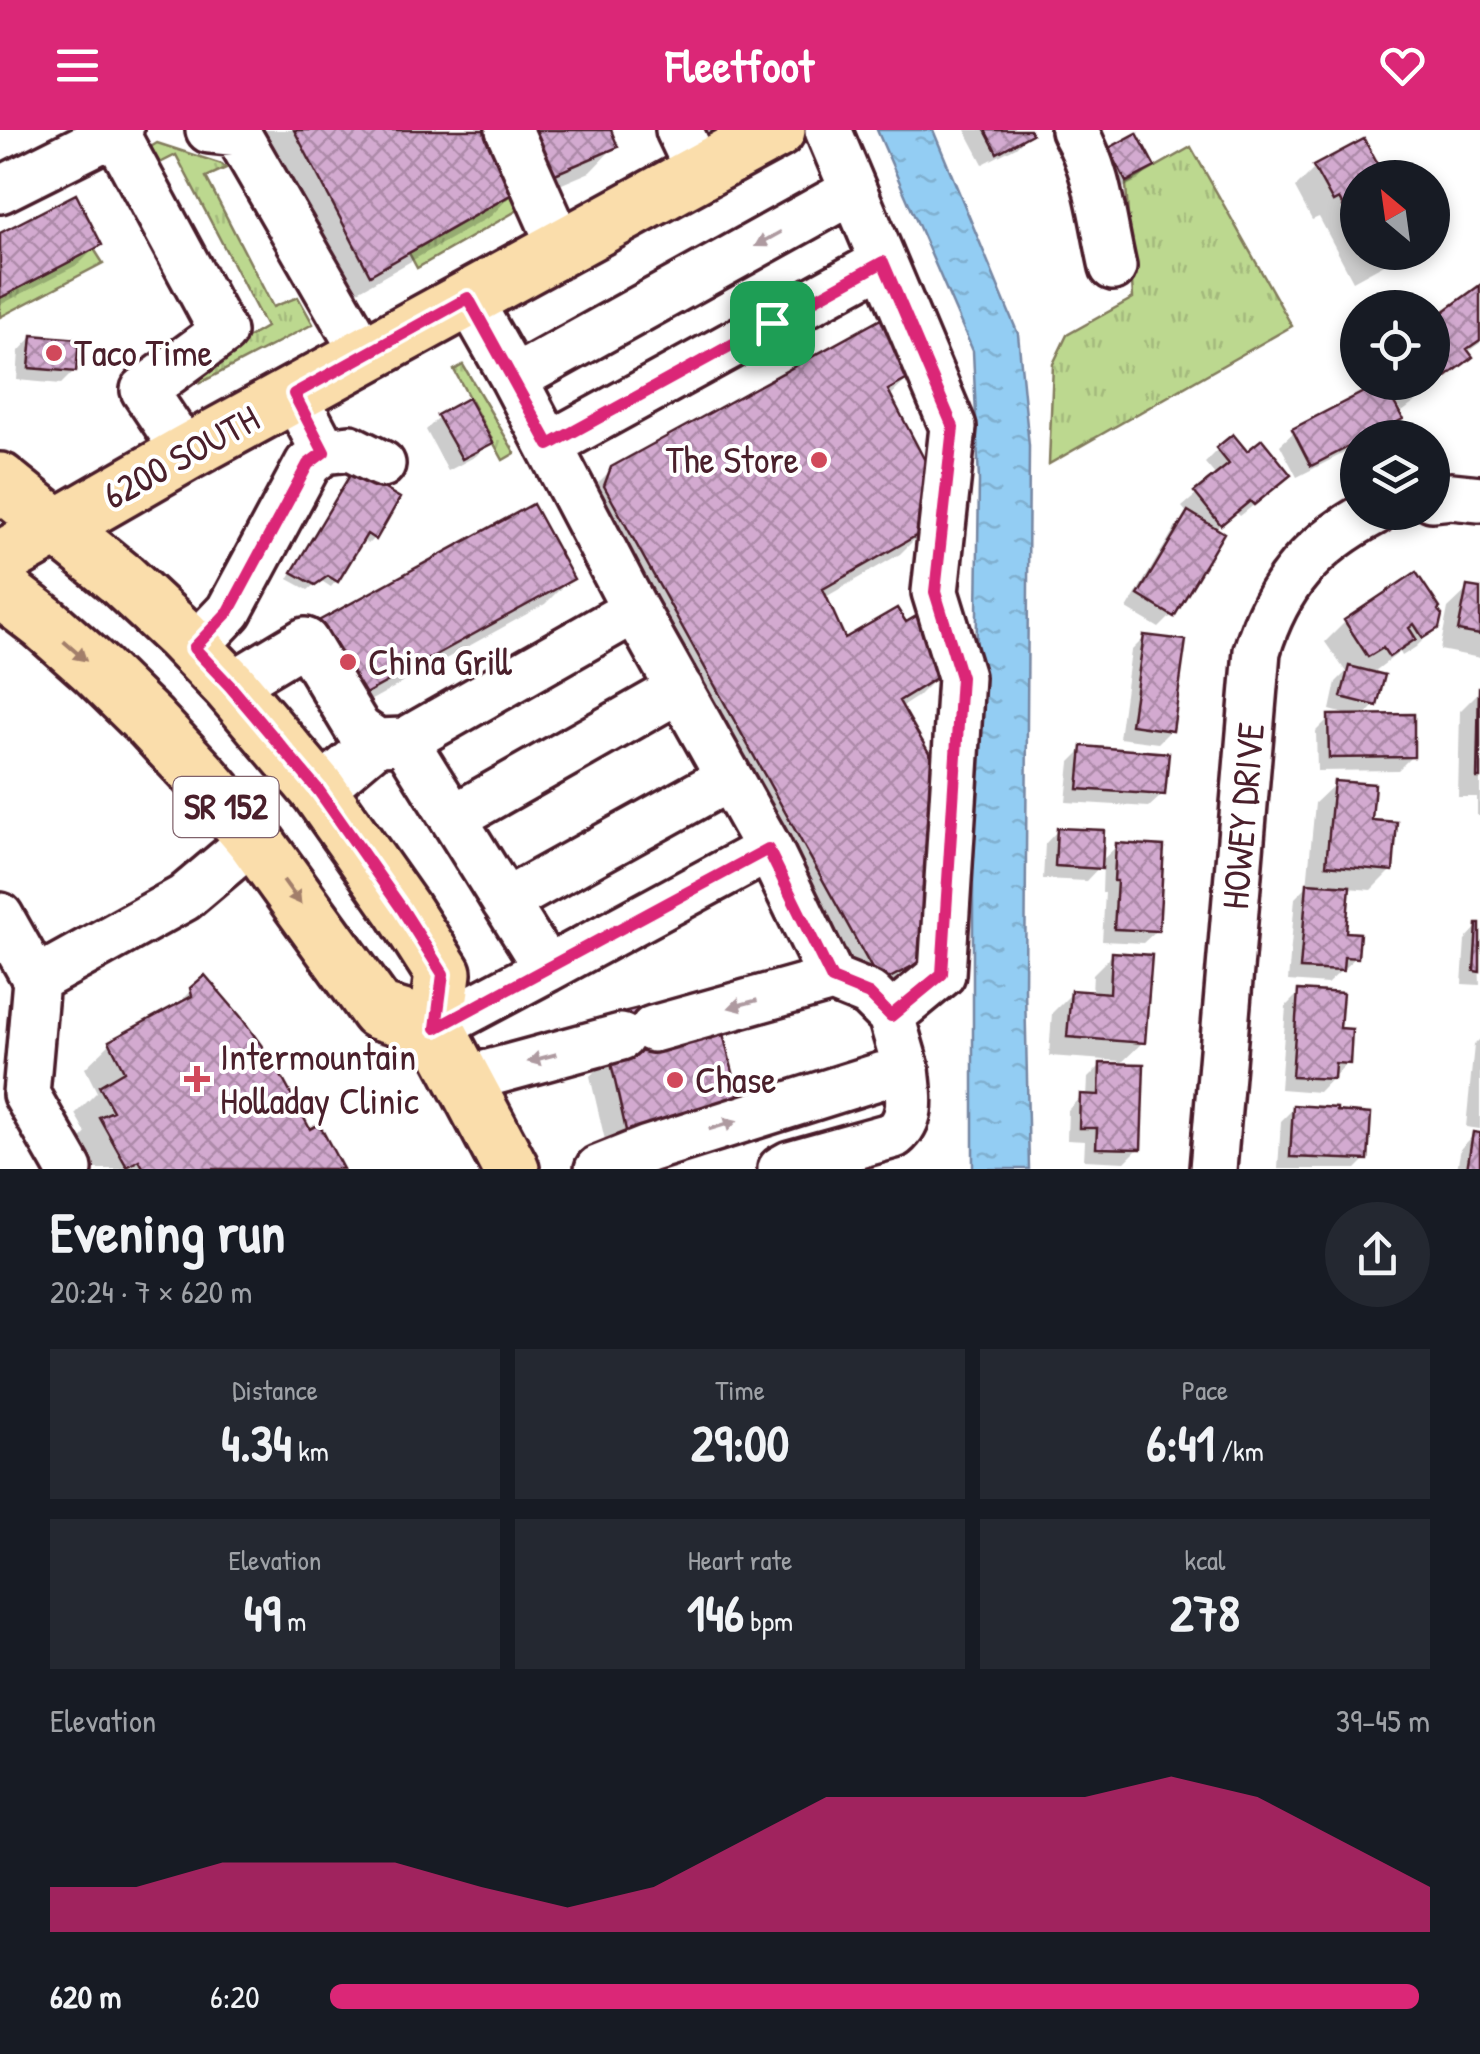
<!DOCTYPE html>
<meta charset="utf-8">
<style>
:root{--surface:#171b24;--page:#242831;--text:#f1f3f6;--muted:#9ea1a6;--accent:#db2777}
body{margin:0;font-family:"Patrick Hand",sans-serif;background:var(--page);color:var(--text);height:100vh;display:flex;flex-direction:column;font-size:38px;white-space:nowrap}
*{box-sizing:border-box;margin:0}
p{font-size:32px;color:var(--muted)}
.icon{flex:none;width:55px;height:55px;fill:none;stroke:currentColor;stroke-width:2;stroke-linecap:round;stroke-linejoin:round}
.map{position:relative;height:1039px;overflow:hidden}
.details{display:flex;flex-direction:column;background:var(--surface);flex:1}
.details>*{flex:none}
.needle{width:65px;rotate:331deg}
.fabs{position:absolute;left:1340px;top:30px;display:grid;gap:20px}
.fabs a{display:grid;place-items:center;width:110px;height:110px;border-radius:50%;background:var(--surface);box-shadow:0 5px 15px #0003;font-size:50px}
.pin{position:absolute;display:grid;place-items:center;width:85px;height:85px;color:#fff;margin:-42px;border-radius:20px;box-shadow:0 5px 15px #0006}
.round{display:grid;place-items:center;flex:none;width:105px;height:105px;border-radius:52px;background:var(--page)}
.summary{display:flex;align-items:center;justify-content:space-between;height:170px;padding:0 50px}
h1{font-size:55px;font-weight:700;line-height:75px}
.figures{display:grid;grid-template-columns:repeat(3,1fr);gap:15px;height:170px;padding:10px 50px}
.figures div{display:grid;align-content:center;border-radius:0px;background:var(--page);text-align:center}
.figures b{font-size:50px;font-weight:700}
.figures small{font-size:28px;font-weight:400}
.figures p{font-size:28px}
.chart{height:280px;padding:20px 50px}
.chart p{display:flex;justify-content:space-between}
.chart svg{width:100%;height:180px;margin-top:10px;fill:var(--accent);opacity:.7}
ul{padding:0 50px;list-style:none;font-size:32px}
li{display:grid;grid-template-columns:160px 120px 1fr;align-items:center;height:75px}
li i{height:25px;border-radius:12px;background:var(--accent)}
header{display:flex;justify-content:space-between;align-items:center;height:130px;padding:0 50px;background:var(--accent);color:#fff;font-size:45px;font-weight:700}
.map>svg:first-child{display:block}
</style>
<header><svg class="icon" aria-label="menu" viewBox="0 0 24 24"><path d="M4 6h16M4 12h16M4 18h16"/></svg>Fleetfoot<svg class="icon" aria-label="heart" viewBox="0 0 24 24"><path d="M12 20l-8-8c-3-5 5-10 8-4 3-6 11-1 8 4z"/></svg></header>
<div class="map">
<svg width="1480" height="1039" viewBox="0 0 1480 1039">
<defs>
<pattern id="grass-tufts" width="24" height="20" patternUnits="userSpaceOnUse" patternTransform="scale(2.5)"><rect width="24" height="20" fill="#bcd88f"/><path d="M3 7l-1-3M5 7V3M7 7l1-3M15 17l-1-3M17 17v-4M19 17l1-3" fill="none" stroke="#a3b97c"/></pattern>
<pattern id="water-ripples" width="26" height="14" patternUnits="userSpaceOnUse" patternTransform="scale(2.5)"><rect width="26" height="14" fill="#93cdf3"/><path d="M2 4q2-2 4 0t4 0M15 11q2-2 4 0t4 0" fill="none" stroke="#80b0d0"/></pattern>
<pattern id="building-cross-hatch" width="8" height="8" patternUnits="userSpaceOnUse" patternTransform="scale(2.5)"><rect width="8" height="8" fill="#d3aad0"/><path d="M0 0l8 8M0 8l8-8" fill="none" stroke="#ad8aa9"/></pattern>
</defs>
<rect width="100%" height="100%" fill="#fff"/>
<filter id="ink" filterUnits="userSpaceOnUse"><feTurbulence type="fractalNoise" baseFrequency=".01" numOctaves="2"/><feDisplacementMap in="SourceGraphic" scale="20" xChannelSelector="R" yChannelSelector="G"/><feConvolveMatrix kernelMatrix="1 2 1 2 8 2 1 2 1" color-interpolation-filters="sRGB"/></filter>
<g filter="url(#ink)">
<!-- grass -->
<path fill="url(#grass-tufts)" stroke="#837c5d" stroke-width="2.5" d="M 157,13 L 222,34 L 226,38 L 206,47 L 273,177 L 298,167 L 313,194 L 200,253 L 203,234 L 266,197 L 176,25 L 160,33 L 151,30 L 149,18 Z
M 1191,17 L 1292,196 L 1049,334 L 1053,234 L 1067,205 L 1133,168 L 1126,54 Z
M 511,65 L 518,80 L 417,138 L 409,123 Z
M 94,119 L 103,133 L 0,187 L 0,168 Z
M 463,235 L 515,323 L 503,330 L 454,240 Z"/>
<!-- water -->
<path fill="url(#water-ripples)" stroke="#7687a3" stroke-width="2.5" d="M 877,0 L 933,0 L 1018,204 L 1029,316 L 1025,859 L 1029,1039 L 973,1039 L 973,749 L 979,351 L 973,221 Z"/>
<!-- shadow -->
<path fill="#0003" d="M 255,0 L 608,0 L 615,16 L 590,42 L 522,71 L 517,59 L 491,86 L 344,169 Z
M 965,0 L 1027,0 L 1029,4 L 1016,17 L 983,34 Z
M 1110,20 L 1152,37 L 1139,50 L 1113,63 L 1097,33 Z
M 1315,38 L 1358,48 L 1358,122 L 1401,122 L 1395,128 L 1353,151 L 1319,87 L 1312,90 L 1295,58 Z
M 0,106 L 99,114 L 79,134 L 0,175 Z
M 1480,158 L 1480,213 L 1466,223 L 1469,227 L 1450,246 L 1402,282 L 1395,272 L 1392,274 L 1400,288 L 1386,301 L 1374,308 L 1358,308 L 1358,316 L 1297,347 L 1280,315 L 1294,302 L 1382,256 L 1380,252 L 1432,252 Z
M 32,207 L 74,241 L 61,254 L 17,250 L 19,221 Z
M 912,245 L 889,267 L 926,398 L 900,424 L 824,468 L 844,512 L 943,541 L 917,567 L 900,578 L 939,820 L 912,846 L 854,877 L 586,365 L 612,339 Z
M 439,287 L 489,312 L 476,326 L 448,341 L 426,300 Z
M 1218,320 L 1275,358 L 1240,386 L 1236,382 L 1214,400 L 1172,485 L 1159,498 L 1127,479 L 1175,398 L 1188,384 L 1182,377 L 1217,347 L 1205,333 Z
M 353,343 L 374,408 L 368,414 L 361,410 L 336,451 L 331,457 L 320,450 L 308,460 L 288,449 L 347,349 Z
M 1416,446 L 1437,496 L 1416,517 L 1402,526 L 1400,522 L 1371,544 L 1375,575 L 1363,587 L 1412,626 L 1398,640 L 1317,641 L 1316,601 L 1329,588 L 1352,586 L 1330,580 L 1336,552 L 1346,542 L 1325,512 L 1345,492 Z
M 570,449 L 545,474 L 328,594 L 289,522 Z
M 1468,459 L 1480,461 L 1480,528 L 1440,520 L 1448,478 Z
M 1145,507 L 1171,600 L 1158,613 L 1119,608 L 1131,521 Z
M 1480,561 L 1480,686 L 1477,686 L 1477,667 L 1458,667 L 1460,581 Z
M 1083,619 L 1163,664 L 1149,677 L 1066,672 L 1070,632 Z
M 1335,654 L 1369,693 L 1391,740 L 1371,760 L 1348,758 L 1344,804 L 1356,827 L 1327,854 L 1288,851 L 1295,768 L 1307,756 L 1315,673 Z
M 1058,700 L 1099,733 L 1117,716 L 1157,800 L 1143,813 L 1102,811 L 1105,763 L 1102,763 L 1103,733 L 1086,751 L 1043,749 L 1045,714 Z
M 1478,796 L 1480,855 L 1462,854 L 1465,810 Z
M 1113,824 L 1143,912 L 1119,935 L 1120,931 L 1049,926 L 1052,883 L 1072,863 L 1092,864 L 1093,844 Z
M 191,860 L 309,1002 L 340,1039 L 88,1039 L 75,1015 L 86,1003 L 75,984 L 97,962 L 85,938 L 111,913 L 172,880 Z
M 1299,863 L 1337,901 L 1347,933 L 1319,962 L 1280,959 L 1286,876 Z
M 596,907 L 739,976 L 608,1023 L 590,946 L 603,933 Z
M 1480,909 L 1480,999 L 1466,997 L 1474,915 Z
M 1101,935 L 1139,1018 L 1125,1032 L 1084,1030 L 1085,1011 L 1067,1010 L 1068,980 L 1081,966 L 1087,967 L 1088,948 Z
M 1294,978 L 1366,1029 L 1356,1039 L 1278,1039 L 1281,991 Z
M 1474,1005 L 1480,1006 L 1480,1039 L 1457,1039 L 1461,1018 Z"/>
<!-- building -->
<path fill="url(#building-cross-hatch)" stroke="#4a1f2b" stroke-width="2.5" d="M 294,0 L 487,0 L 519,60 L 370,145 Z
M 528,0 L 611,0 L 618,17 L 548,47 Z
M 985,0 L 1030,0 L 1032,4 L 997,23 Z
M 1137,3 L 1155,37 L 1126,52 L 1109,18 Z
M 1364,9 L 1385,48 L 1358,48 L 1358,103 L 1339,69 L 1333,72 L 1313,36 Z
M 76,64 L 102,115 L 0,168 L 0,103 Z
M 1480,155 L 1480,210 L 1467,219 L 1473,227 L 1423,264 L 1414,252 L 1432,252 L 1432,190 Z
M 881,189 L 915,245 L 888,260 L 932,344 L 928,399 L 823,459 L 845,508 L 897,478 L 906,492 L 918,485 L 946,542 L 899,571 L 935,633 L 941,821 L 880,853 L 604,356 L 611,337 Z
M 32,205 L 79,209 L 76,242 L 29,238 Z
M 1383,252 L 1403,289 L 1366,308 L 1358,308 L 1358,312 L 1311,336 L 1292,299 Z
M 468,268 L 493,313 L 462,329 L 437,285 Z
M 1233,304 L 1247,321 L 1262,309 L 1291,345 L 1254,375 L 1250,371 L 1221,395 L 1194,362 L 1229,334 L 1216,318 Z
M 353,340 L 400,368 L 376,410 L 367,404 L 338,452 L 328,446 L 315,455 L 292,442 Z
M 533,374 L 574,449 L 354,570 L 313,494 Z
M 1188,381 L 1224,403 L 1174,487 L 1138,465 Z
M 1416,442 L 1440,478 L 1438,480 L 1442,485 L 1439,498 L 1423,508 L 1414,494 L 1409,498 L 1416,509 L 1389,527 L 1383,518 L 1368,527 L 1344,490 Z
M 1467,456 L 1480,458 L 1480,505 L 1458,501 Z
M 1144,505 L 1186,510 L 1173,601 L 1131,595 Z
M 1349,536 L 1385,545 L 1377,576 L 1341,567 Z
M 1479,558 L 1480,558 L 1480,648 L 1477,648 Z
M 1414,584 L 1414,627 L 1329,628 L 1328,585 Z
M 1082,616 L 1169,623 L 1165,665 L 1078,659 Z
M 1334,651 L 1375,654 L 1372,690 L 1397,692 L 1393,741 L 1326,735 Z
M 1057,698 L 1104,700 L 1102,739 L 1055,736 Z
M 1116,713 L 1164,716 L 1159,801 L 1114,799 L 1117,751 L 1114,751 Z
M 1307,753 L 1350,756 L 1346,802 L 1360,803 L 1358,828 L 1344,827 L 1343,841 L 1300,839 Z
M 1477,794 L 1480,794 L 1480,842 L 1474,841 Z
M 1112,822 L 1152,825 L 1145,913 L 1067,907 L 1071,860 L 1110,863 Z
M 205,845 L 241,887 L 274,933 L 310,999 L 319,994 L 343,1039 L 144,1039 L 139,1030 L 127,1037 L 99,987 L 113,981 L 99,956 L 124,941 L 109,911 L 192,866 L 190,858 Z
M 1298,860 L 1343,863 L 1340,898 L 1352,899 L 1350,934 L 1335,933 L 1334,949 L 1292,947 Z
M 647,876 L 657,913 L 721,896 L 742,977 L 627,1005 L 609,924 L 624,919 L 615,884 Z
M 1100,933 L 1144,934 L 1141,1019 L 1096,1018 L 1097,998 L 1079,998 L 1080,964 L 1099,965 Z
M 1293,975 L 1337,978 L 1337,981 L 1371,984 L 1368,1030 L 1290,1027 Z
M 1473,1002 L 1480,1003 L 1480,1039 L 1467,1039 Z"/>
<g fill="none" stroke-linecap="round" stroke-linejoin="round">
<defs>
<path id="minor" d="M 209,0 L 237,3 L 365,225
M 509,0 L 561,117
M 679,0 L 699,42
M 828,0 L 953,297 L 935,462 L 961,547 L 942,844 L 891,886
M 1074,0 C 1099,44 1102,89 1113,137
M 115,2 L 223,202 L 144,260 L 186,323
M 0,60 L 120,0
M 514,249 L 853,61
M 549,315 L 883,132
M 324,321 L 350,318 L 382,334
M 1432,368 L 1451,366 L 1480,369
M 635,480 L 769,719
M 194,518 L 229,481 L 308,334 L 324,321 L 294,264
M 230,556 L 305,511 L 358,599 L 377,612
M 405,611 L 635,480 L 514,249 L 468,168
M 319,661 L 377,612 L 405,611 L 547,839 L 769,719 L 832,849
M 453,688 L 680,559
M 505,772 L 729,648
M 0,786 L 36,850 L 26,964 L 69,1039
M 36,850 L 184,768 L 254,709
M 436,898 L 547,839
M 463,950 L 621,907
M 598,1039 L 648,1019 L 906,938 L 891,886 L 869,864 L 832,849 L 653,899
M 781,1039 L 790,1034 L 894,1005 C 915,987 908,963 906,938
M 1213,1039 L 1257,521 C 1277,454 1313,414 1374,382"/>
<path id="major" d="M 0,351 L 121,449 L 181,505 L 230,556 L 319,661 L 402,779 L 443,843 L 436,898 L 511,1039
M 0,430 L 186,323 L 777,0
M 0,459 L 44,493 L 97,540 L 150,592 L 203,649 L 254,709 L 378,881 L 436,898"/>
</defs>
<!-- minor casing -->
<use href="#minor" stroke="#4a1f2b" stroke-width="52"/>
<!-- major casing -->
<use href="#major" stroke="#4a1f2b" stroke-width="62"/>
<!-- minor -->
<use href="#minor" stroke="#fff" stroke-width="45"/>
<!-- major -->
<use href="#major" stroke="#faddab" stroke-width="55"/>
</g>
<!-- one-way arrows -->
<defs><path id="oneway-solid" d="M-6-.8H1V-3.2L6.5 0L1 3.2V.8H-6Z" transform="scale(2.5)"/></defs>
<g fill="#ae9aa0">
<use href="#oneway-solid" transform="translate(768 109) rotate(151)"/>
<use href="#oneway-solid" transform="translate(743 874) rotate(165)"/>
<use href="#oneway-solid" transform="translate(542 928) rotate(165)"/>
<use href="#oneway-solid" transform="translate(723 995) rotate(-17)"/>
</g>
<g fill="#a27e6b">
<use href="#oneway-solid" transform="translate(75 521) rotate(41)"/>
<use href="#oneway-solid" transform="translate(292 762) rotate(54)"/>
</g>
</g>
<g fill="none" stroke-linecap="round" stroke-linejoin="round" filter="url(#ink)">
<defs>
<path id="route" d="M 883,132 L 953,297 L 935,462 L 961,547 L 942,844 L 891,886 L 869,864 L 832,849 L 768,719 L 436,898 L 443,844 L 402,779 L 319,661 L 230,556 L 194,518 L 229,481 L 308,334 L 324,322 L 294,264 L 468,168 L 549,315 Z"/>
</defs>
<!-- route casing -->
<use href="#route" stroke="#fff" stroke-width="20"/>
<!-- route -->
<use href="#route" stroke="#db2777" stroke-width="12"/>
</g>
<!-- markers -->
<g fill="#d1495b" stroke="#fff" stroke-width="4">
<circle cx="54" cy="223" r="10"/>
<circle cx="819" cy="330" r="10"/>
<circle cx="348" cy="532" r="10"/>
<path d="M192 934h10v10h10v10h-10v10h-10v-10h-10v-10h10z"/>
<circle cx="675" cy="950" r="10"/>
</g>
<g text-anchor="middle" stroke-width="8" stroke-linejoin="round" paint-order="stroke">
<!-- shield labels -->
<rect fill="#fff" stroke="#80626b" stroke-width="2.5" x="173.5" y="647" width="105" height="60" rx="8"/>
<g font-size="35" font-weight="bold" fill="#4a1f2b">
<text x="226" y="689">SR 152</text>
</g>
<!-- poi labels -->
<g font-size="38" fill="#4a1f2b" stroke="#fff" text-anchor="start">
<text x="74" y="236">Taco Time</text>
<text x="799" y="343" text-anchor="end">The Store</text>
<text x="368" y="545">China Grill</text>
<text x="220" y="940">Intermountain<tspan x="220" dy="44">Holladay Clinic</tspan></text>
<text x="695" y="963">Chase</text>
</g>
<!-- street labels -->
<g font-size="38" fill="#4a1f2b" stroke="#fff">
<text transform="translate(181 327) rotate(-29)" y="13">6200 SOUTH</text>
<text transform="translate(1243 686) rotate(-85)" y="13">HOWEY DRIVE</text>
</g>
</g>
</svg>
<div class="fabs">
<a><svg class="needle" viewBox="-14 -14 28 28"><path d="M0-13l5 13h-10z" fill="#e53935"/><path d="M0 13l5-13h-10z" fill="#9ea1a6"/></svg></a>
<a><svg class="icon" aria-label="locate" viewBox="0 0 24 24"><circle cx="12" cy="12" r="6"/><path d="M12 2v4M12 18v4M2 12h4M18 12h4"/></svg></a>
<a><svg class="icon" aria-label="layers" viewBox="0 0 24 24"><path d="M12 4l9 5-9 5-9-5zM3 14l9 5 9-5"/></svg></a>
</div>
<div class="pin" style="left:772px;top:193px;background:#1e9e55"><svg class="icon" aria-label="arrive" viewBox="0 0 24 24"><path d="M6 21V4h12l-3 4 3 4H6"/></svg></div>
</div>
<section class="details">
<div class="summary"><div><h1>Evening run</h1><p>20:24 · 7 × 620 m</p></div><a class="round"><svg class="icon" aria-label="share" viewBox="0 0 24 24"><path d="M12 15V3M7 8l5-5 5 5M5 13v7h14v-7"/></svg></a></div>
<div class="figures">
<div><p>Distance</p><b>4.34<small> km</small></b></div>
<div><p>Time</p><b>29:00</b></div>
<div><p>Pace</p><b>6:41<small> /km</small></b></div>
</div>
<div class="figures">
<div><p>Elevation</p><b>49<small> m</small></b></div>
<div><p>Heart rate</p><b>146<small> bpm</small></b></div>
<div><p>kcal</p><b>278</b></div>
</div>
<div class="chart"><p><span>Elevation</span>39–45 m</p>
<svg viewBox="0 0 160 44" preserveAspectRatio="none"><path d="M0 44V33L10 33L20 27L30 27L40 27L50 33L60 38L70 33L80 22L90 11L100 11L110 11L120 11L130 6L140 11L150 22L160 33V44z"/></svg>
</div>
<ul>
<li><b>620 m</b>6:20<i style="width:99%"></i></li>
</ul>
</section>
